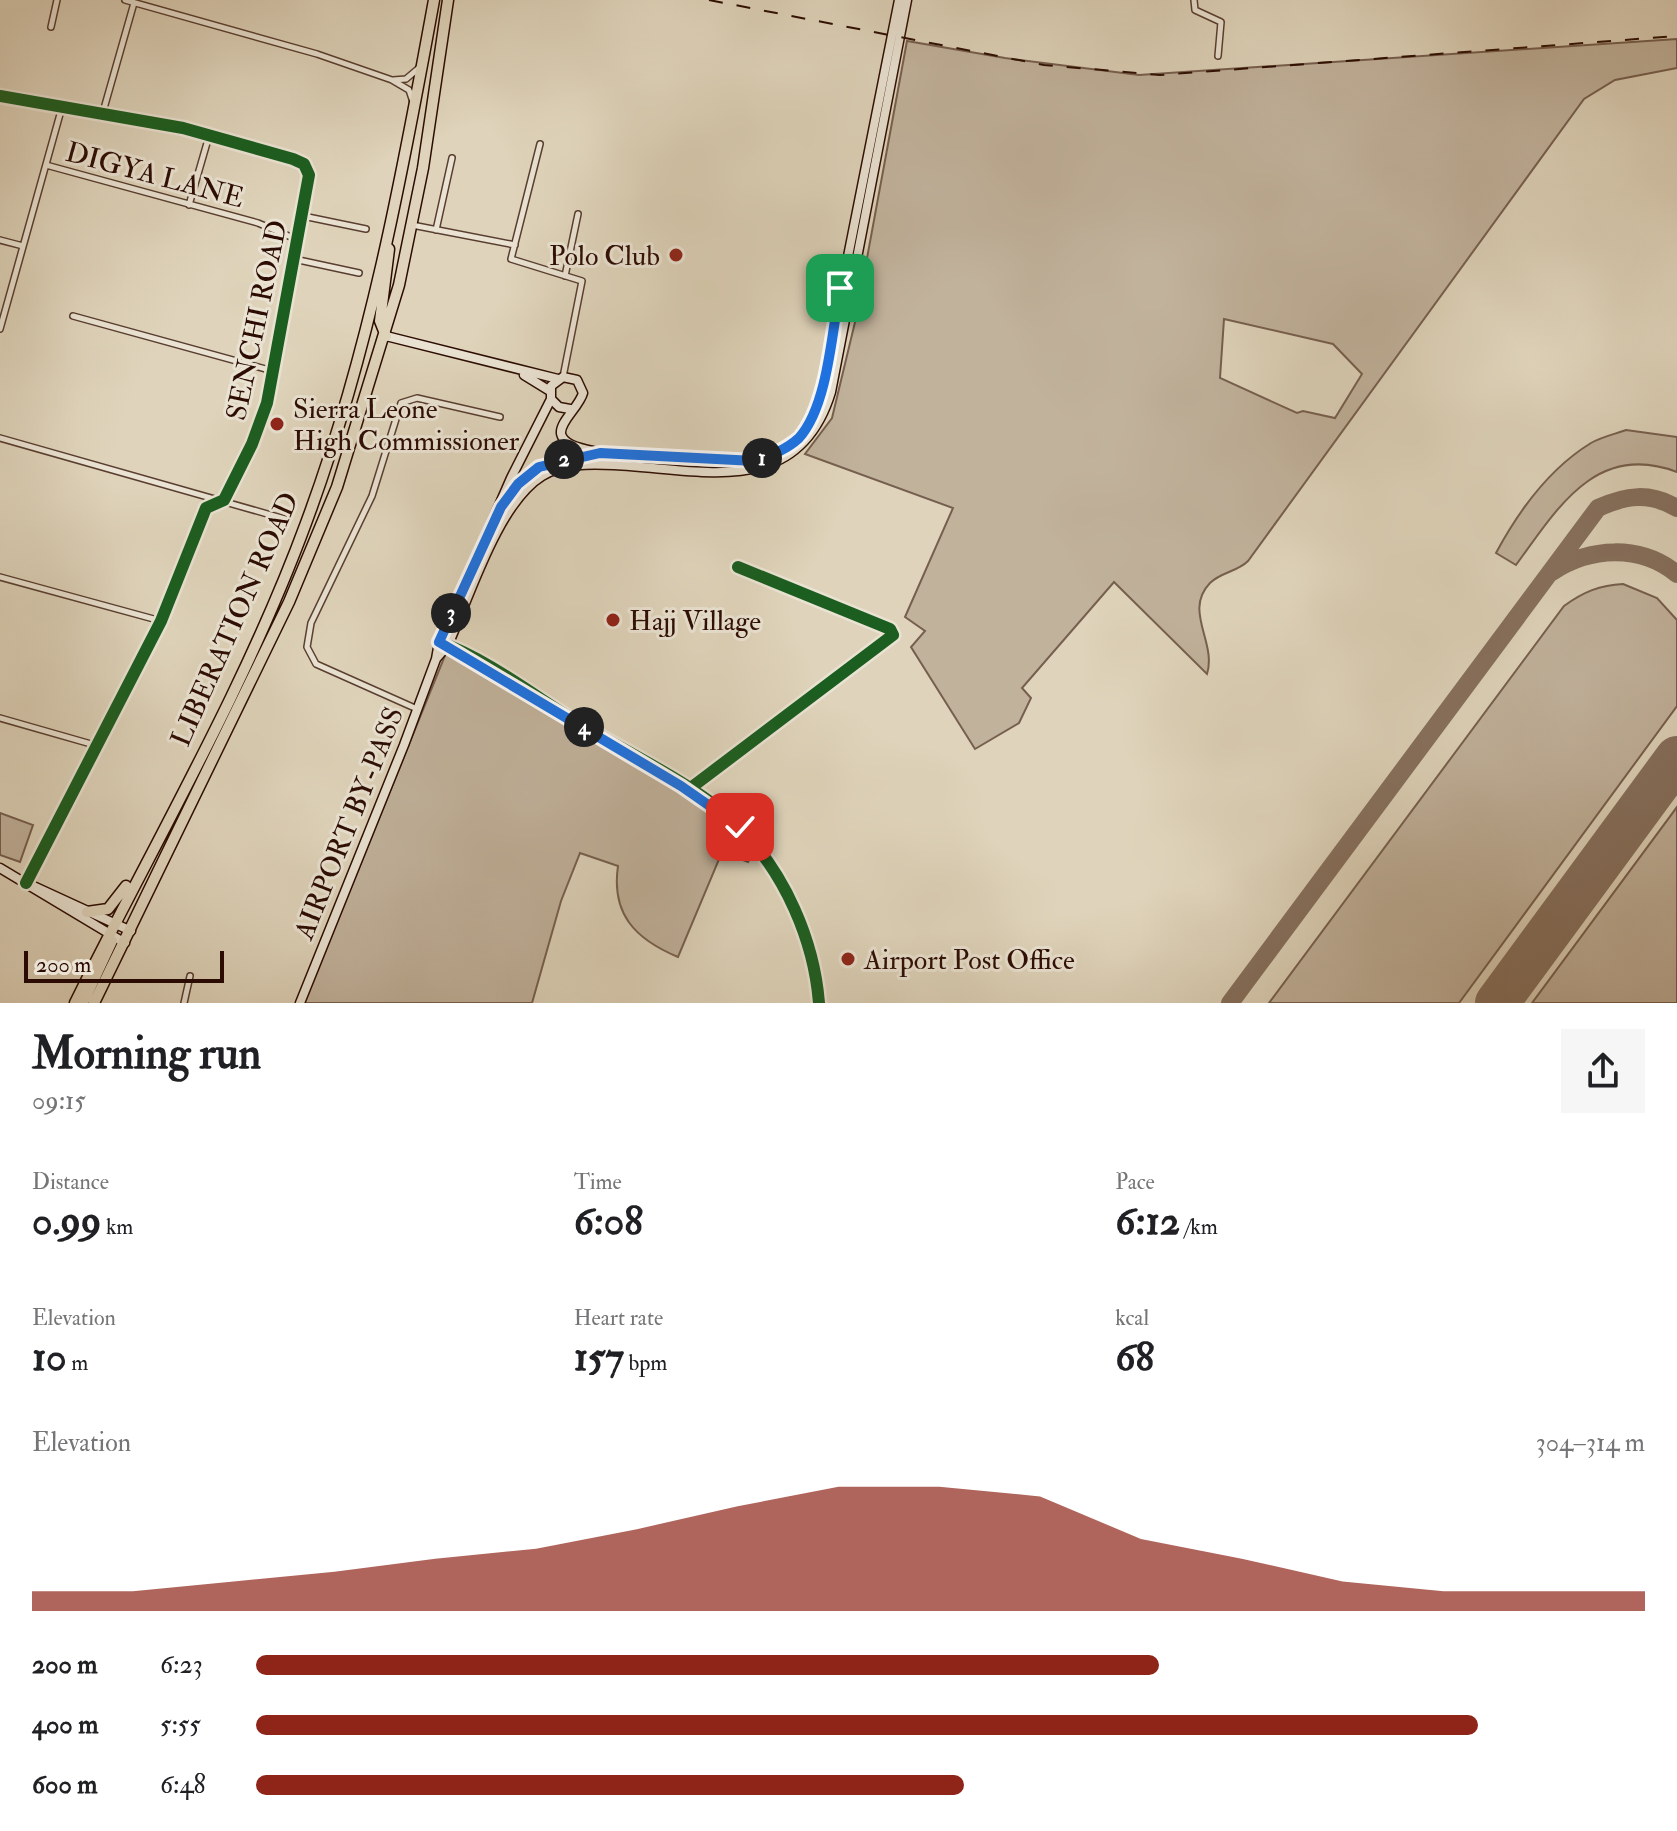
<!DOCTYPE html>
<meta charset="utf-8">
<style>
:root{--surface:#fff;--page:#f6f6f6;--text:#202124;--muted:#757577;--accent:#8f2418}
body{margin:0;font-family:"IM FELL Double Pica",serif;background:var(--page);color:var(--text);height:100vh;display:flex;flex-direction:column;font-size:30px;white-space:nowrap}
*{box-sizing:border-box;margin:0}
p{font-size:26px;color:var(--muted)}
.icon{flex:none;width:44px;height:44px;fill:none;stroke:currentColor;stroke-width:2;stroke-linecap:round;stroke-linejoin:round}
.map{position:relative;height:1003px;overflow:hidden}
.panel{display:flex;flex-direction:column;background:var(--surface);flex:1}
.panel>*{flex:none}
.scale{position:absolute;left:24px;bottom:20px;width:200px;box-sizing:border-box;padding-left:8px;border:4px solid #2c0c02;border-top:0;font-size:22px;line-height:28px;white-space:nowrap;color:#2c0c02;-webkit-text-stroke:6px #eae3d3;paint-order:stroke}
.pin{position:absolute;display:grid;place-items:center;width:68px;height:68px;color:#fff;margin:-34px;border-radius:16px;box-shadow:0 4px 12px #0006}
.km{position:absolute;width:40px;height:40px;margin:-20px;border-radius:50%;background:#222;color:#fff;font-size:22px;line-height:40px;text-align:center}
.round{display:grid;place-items:center;flex:none;width:84px;height:84px;border-radius:0px;background:var(--page)}
.summary{display:flex;align-items:center;justify-content:space-between;height:136px;padding:0 32px}
h1{font-size:44px;font-weight:700;line-height:60px}
.metrics{display:grid;grid-template-columns:repeat(3,1fr);gap:12px;height:136px;padding:8px 32px}
.metrics div{display:grid;align-content:center}
.metrics b{font-size:40px;font-weight:700}
.metrics small{font-size:22px;font-weight:400}
.metrics p{font-size:22px}
.chart{height:224px;padding:16px 32px}
.chart p{display:flex;justify-content:space-between}
.chart svg{width:100%;height:144px;margin-top:8px;fill:var(--accent);opacity:.7}
ul{padding:0 32px;list-style:none;font-size:26px}
li{display:grid;grid-template-columns:128px 96px 1fr;align-items:center;height:60px}
li i{height:20px;border-radius:10px;background:var(--accent)}
.map>svg:first-child{display:block}
</style>
<div class="map">
<svg width="1677" height="1003" viewBox="0 0 1677 1003">
<rect width="100%" height="100%" fill="#dfd4bb"/>
<filter id="stains"><feTurbulence type="fractalNoise" baseFrequency=".0025" numOctaves="4"/><feColorMatrix values="0 0 0 0 .2 0 0 0 0 .09 0 0 0 0 .02 0 0 0 .5 -.17"/></filter>
<radialGradient id="worn" r=".72"><stop offset=".6" stop-color="#630" stop-opacity="0"/><stop offset="1" stop-color="#630" stop-opacity=".3"/></radialGradient>
<!-- green -->
<path fill="#c1b29c" stroke="#765f4f" stroke-width="2" fill-rule="evenodd" d="M 1677,39 L 1677,68 L 1615,80 L 1584,99 L 1248,561 C 1237,572 1221,572 1210,583 C 1183,611 1217,642 1207,674 L 1114,582 L 1022,688 L 1031,698 L 1019,723 L 975,749 L 911,647 L 925,631 L 905,617 L 953,508 L 805,454 L 832,418 L 856,318 L 907,41 L 1005,58 L 1139,75 ZM 1224,319 L 1333,344 L 1362,374 L 1335,418 L 1303,411 L 1297,413 L 1220,378 Z
M 1626,430 L 1677,437 L 1677,472 C 1596,441 1557,509 1516,565 L 1496,553 C 1518,512 1550,468 1591,443 C 1601,437 1615,434 1626,430 Z
M 1623,584 L 1657,598 L 1677,620 L 1677,706 L 1459,1003 L 1269,1003 L 1564,606 C 1583,592 1600,585 1623,584 Z
M 446,653 L 545,701 L 703,801 L 741,834 L 754,852 L 748,862 L 722,852 L 678,957 C 635,939 611,914 618,866 L 580,853 L 561,901 L 532,1003 L 304,1003 Z
M 1677,807 L 1677,1003 L 1532,1003 Z
M 0,813 L 33,825 L 20,862 L 0,855 Z"/>
<g fill="none" stroke-linecap="round" stroke-linejoin="round">
<!-- taxiway -->
<path stroke="#86705e" stroke-width="18" d="M 1552,572 C 1590,547 1640,544 1677,574
M 1230,1003 L 1598,508 C 1626,495 1650,492 1677,508"/>
<!-- runway -->
<path stroke="#86705e" stroke-width="44" d="M 1497,1003 L 1677,758"/>
<defs>
<path id="street" d="M 125,0 L 317,54 L 392,80 L 409,90 L 413,102
M 1194,0 L 1195,10 L 1221,22 L 1218,56
M 51,27 L 57,0
M 393,80 L 406,79 L 419,68
M 0,96 L 183,128 L 293,159 L 304,164 L 309,175 L 267,403 L 252,444 L 224,500 L 206,508 L 161,621 L 26,883
M 103,112 L 134,3
M 540,144 L 511,259 L 582,281 L 563,377
M 46,165 L 258,223 L 298,240
M 189,205 L 209,136
M 303,216 L 366,229
M 412,225 L 515,245
M 436,230 L 452,158
M 0,240 L 23,246
M 294,259 L 359,273
M 565,276 L 578,214
M 73,316 L 273,371
M 0,329 L 62,107
M 0,438 L 285,519
M 0,577 L 161,621
M 417,709 L 316,664 L 307,647 L 311,623 L 372,496 L 401,403 L 417,398 L 500,417
M 0,718 L 98,746
M 689,789 L 893,635 L 890,629 L 738,567
M 184,1003 L 190,976"/>
<path id="secondary" d="M 386,336 L 558,379
M 524,375 L 550,391
M 570,409 L 559,407 L 551,399 L 551,386 L 563,377 L 577,380 L 583,393 C 577,415 531,439 593,451
M 501,507 C 558,419 669,467 755,461 C 793,448 813,427 822,387 L 899,0
M 446,644 C 498,670 548,704 597,735 C 644,764 694,788 736,824 C 781,863 815,945 819,1003
M 436,659 L 448,645 C 469,598 498,503 542,476 C 563,463 591,464 614,465 C 702,469 798,500 831,392 L 907,0
M 0,868 L 125,943
M 31,885 L 131,931
M 300,1003 L 404,745 L 436,659 L 439,642 L 511,478 L 551,399"/>
<path id="highway" d="M 386,336 L 380,321 L 389,249
M 87,912 L 108,909 L 126,886
M 75,1003 C 153,845 245,689 306,523 C 369,354 402,176 434,0
M 83,1003 L 112,941
M 94,1003 L 289,602 L 337,487 L 399,285 L 423,168 L 448,0"/>
</defs>
<!-- street casing -->
<use href="#street" stroke="#593e30" stroke-width="8"/>
<!-- secondary casing -->
<use href="#secondary" stroke="#2c0c02" stroke-width="11"/>
<!-- highway casing -->
<use href="#highway" stroke="#2c0c02" stroke-width="13"/>
<!-- street -->
<use href="#street" stroke="#eae3d3" stroke-width="5"/>
<!-- secondary -->
<use href="#secondary" stroke="#eae3d3" stroke-width="8"/>
<!-- highway -->
<use href="#highway" stroke="#dfd4bb" stroke-width="10"/>
<!-- rail -->
<path stroke="#2c0c02" stroke-width="2" stroke-dasharray="14 14" stroke-linecap="butt" d="M 709,0 L 1044,65 L 1160,75 L 1677,36"/>
<defs>
<path id="cycleway" d="M 0,96 L 183,128 L 293,159 L 304,164 L 309,175 L 267,403 L 252,444 L 224,500 L 206,508 L 161,621 L 26,883
M 439,642 C 487,659 533,695 576,722 C 625,752 702,787 740,828 C 785,874 814,940 819,1003
M 688,790 L 893,635 L 890,629 L 738,567"/>
</defs>
<!-- cycleway casing -->
<use href="#cycleway" stroke="#eae3d3" stroke-width="17"/>
<!-- cycleway -->
<use href="#cycleway" stroke="#1b5e20" stroke-width="12"/>
</g>
<g fill="none" stroke-linecap="round" stroke-linejoin="round">
<defs>
<path id="route" d="M 740,827 L 681,786 L 439,642 L 501,507 L 518,484 L 539,467 L 600,453 L 755,461 C 771,455 786,450 799,438 C 828,406 832,331 840,288"/>
</defs>
<!-- route casing -->
<use href="#route" stroke="#fff" stroke-width="16"/>
<!-- route -->
<use href="#route" stroke="#1a73e8" stroke-width="10"/>
</g>
<!-- markers -->
<g fill="#8f2418" stroke="#eae3d3" stroke-width="3">
<circle cx="676" cy="255" r="8"/>
<circle cx="277" cy="424" r="8"/>
<circle cx="613" cy="620" r="8"/>
<circle cx="848" cy="959" r="8"/>
</g>
<g text-anchor="middle" stroke-width="6" stroke-linejoin="round" paint-order="stroke">
<!-- street labels -->
<g font-size="28" fill="#2c0c02" stroke="#eae3d3">
<text transform="translate(155 174) rotate(15)" y="10">DIGYA LANE</text>
<text transform="translate(256 320) rotate(-78)" y="10">SENCHI ROAD</text>
<text transform="translate(234 619) rotate(-66)" y="10">LIBERATION ROAD</text>
<text transform="translate(348 823) rotate(-68)" y="10">AIRPORT BY-PASS</text>
</g>
<!-- poi labels -->
<g font-size="28" fill="#2c0c02" stroke="#eae3d3" text-anchor="start">
<text x="660" y="265" text-anchor="end">Polo Club</text>
<text x="293" y="418">Sierra Leone<tspan x="293" dy="32">High Commissioner</tspan></text>
<text x="629" y="630">Hajj Village</text>
<text x="864" y="969">Airport Post Office</text>
</g>
</g>
<rect width="100%" height="100%" filter="url(#stains)"/>
<rect width="100%" height="100%" fill="url(#worn)"/>
</svg>
<div class="scale">200 m</div>
<div class="pin" style="left:840px;top:288px;background:#1e9e55"><svg class="icon" aria-label="arrive" viewBox="0 0 24 24"><path d="M6 21V4h12l-3 4 3 4H6"/></svg></div>
<div class="pin" style="left:740px;top:827px;background:#d93025"><svg class="icon" aria-label="check" viewBox="0 0 24 24"><path d="M5 12l5 5 9-10"/></svg></div>
<b class="km" style="left:762px;top:458px">1</b>
<b class="km" style="left:564px;top:459px">2</b>
<b class="km" style="left:451px;top:613px">3</b>
<b class="km" style="left:584px;top:727px">4</b>
</div>
<section class="panel">
<div class="summary"><div><h1>Morning run</h1><p>09:15</p></div><a class="round"><svg class="icon" aria-label="share" viewBox="0 0 24 24"><path d="M12 15V3M7 8l5-5 5 5M5 13v7h14v-7"/></svg></a></div>
<div class="metrics">
<div><p>Distance</p><b>0.99<small> km</small></b></div>
<div><p>Time</p><b>6:08</b></div>
<div><p>Pace</p><b>6:12<small> /km</small></b></div>
</div>
<div class="metrics">
<div><p>Elevation</p><b>10<small> m</small></b></div>
<div><p>Heart rate</p><b>157<small> bpm</small></b></div>
<div><p>kcal</p><b>68</b></div>
</div>
<div class="chart"><p><span>Elevation</span>304–314 m</p>
<svg viewBox="0 0 160 44" preserveAspectRatio="none"><path d="M0 44V38L10 38L20 35L30 32L40 28L50 25L60 19L70 12L80 6L90 6L100 9L110 22L120 28L130 35L140 38L150 38L160 38V44z"/></svg>
</div>
<ul>
<li><b>200 m</b>6:23<i style="width:65%"></i></li>
<li><b>400 m</b>5:55<i style="width:88%"></i></li>
<li><b>600 m</b>6:48<i style="width:51%"></i></li>
</ul>
</section>
